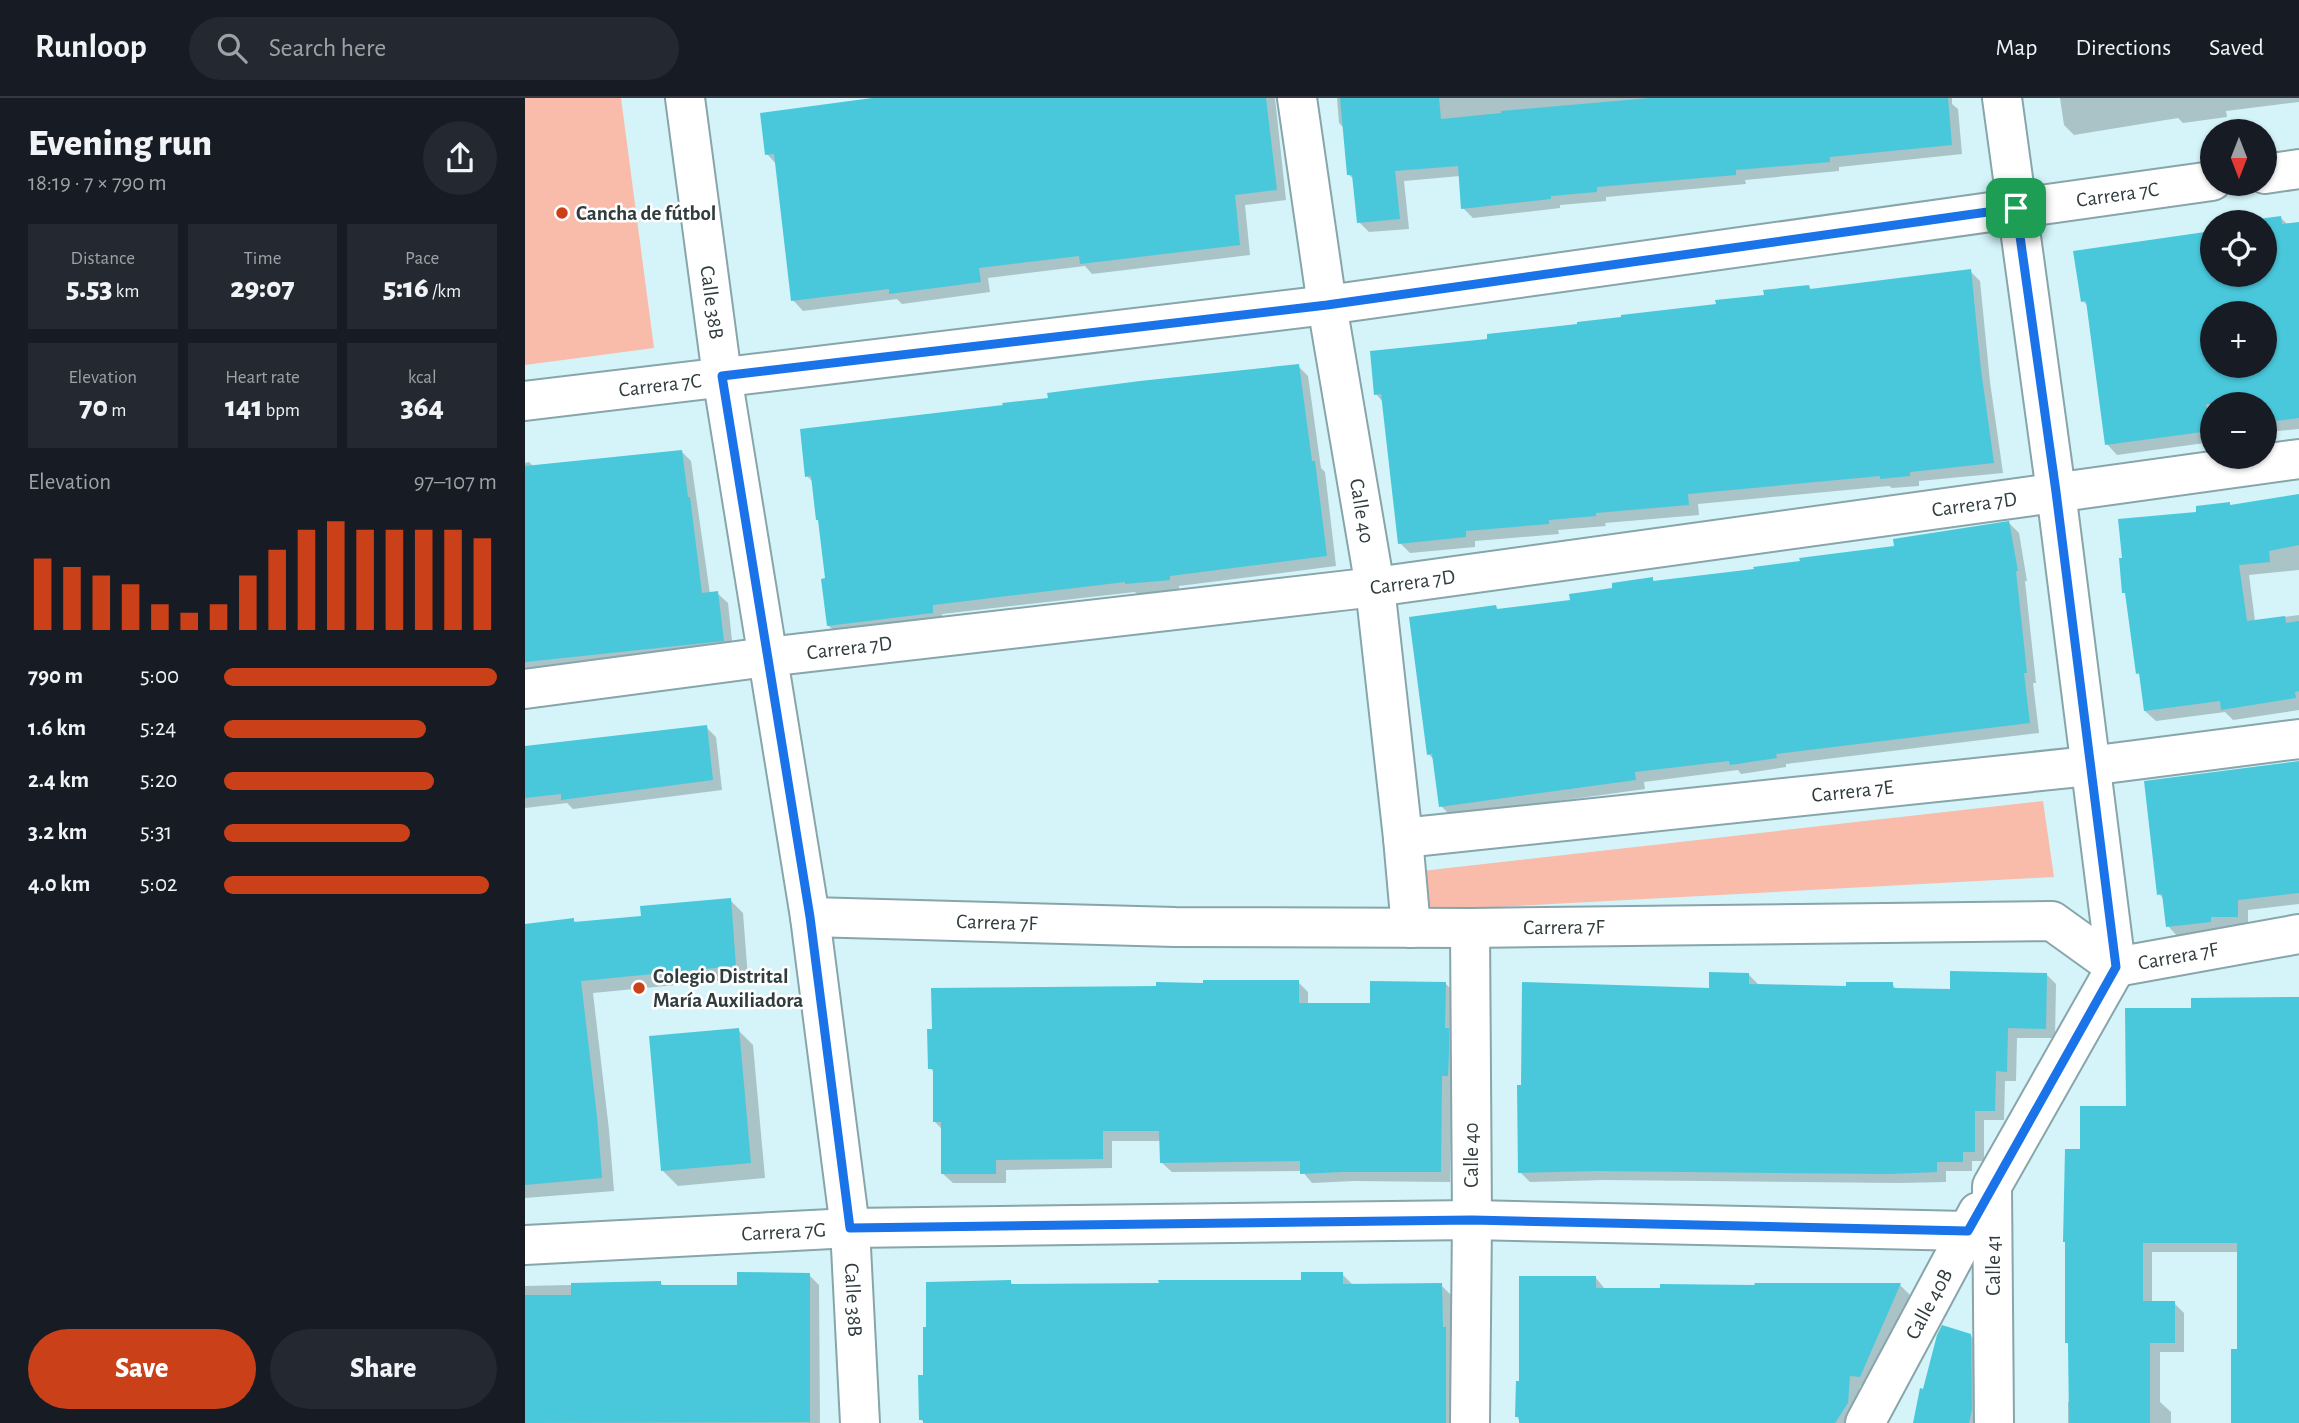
<!DOCTYPE html>
<meta charset="utf-8">
<style>
:root{--surface:#171b24;--page:#242831;--text:#f1f3f6;--muted:#9ea1a6;--line:#363941;--accent:#c94019}
body{margin:0;font-family:"Alegreya Sans",sans-serif;background:var(--page);color:var(--text);height:100vh;display:flex;flex-direction:column;font-size:26px;white-space:nowrap}
*{box-sizing:border-box;margin:0}
p{font-size:23px;color:var(--muted)}
.icon{flex:none;width:38px;height:38px;fill:none;stroke:currentColor;stroke-width:2;stroke-linecap:round;stroke-linejoin:round}
.map{position:relative;flex:1;overflow:hidden}
.side{display:flex;flex-direction:column;background:var(--surface);width:525px}
.side>*{flex:none}
.needle{width:46px;rotate:180deg}
.fabs{position:absolute;left:1675px;top:21px;display:grid;gap:14px}
.fabs a{display:grid;place-items:center;width:77px;height:77px;border-radius:50%;background:var(--surface);box-shadow:0 2px 5px #0004;font-size:35px}
.pin{position:absolute;display:grid;place-items:center;width:60px;height:60px;color:#fff;margin:-30px;border-radius:14px;box-shadow:0 4px 10px #0006}
.round{display:grid;place-items:center;flex:none;width:74px;height:74px;border-radius:37px;background:var(--page)}
.summary{display:flex;align-items:center;justify-content:space-between;height:119px;padding:0 28px}
h1{font-size:38px;font-weight:800;line-height:52px}
.metrics{display:grid;grid-template-columns:repeat(3,1fr);gap:10px;height:119px;padding:7px 28px}
.metrics div{display:grid;align-content:center;border-radius:0px;background:var(--page);text-align:center}
.metrics b{font-size:30px;font-weight:800}
.metrics small{font-size:19px;font-weight:400}
.metrics p{font-size:19px}
.chart{height:196px;padding:14px 28px}
.chart p{display:flex;justify-content:space-between}
.chart svg{width:100%;height:126px;margin-top:7px;stroke:var(--accent);stroke-width:6}
.button{display:flex;gap:14px;margin-top:auto;padding:14px 28px}
.button a{flex:1;height:80px;border-radius:42px;background:var(--accent);color:#fff;font-size:28px;font-weight:800;line-height:80px;text-align:center}
.button a+a{background:var(--page);color:var(--text)}
ul{padding:0 28px;list-style:none;font-size:23px}
li{display:grid;grid-template-columns:112px 84px 1fr;align-items:center;height:52px}
li i{height:18px;border-radius:9px;background:var(--accent)}
header{display:flex;align-items:center;gap:42px;box-sizing:border-box;height:98px;padding:0 35px;background:var(--surface);border-bottom:2px solid var(--line)}
header strong{font-size:33px}
nav{display:flex;gap:38px;margin-inline-start:auto;font-size:24px}
.search{width:490px;height:63px;background:var(--page);display:flex;align-items:center;gap:18px;box-sizing:border-box;padding:0 24px;border-radius:38px;color:var(--muted);font-size:26px}
main{display:flex;flex:1;min-height:0}
.map>svg:first-child{display:block}
</style>
<header>
<strong>Runloop</strong>
<div class="search"><svg class="icon" aria-label="search" viewBox="0 0 24 24"><circle cx="10" cy="10" r="6"/><path d="M15 15l6 6"/></svg>Search here</div>
<nav><a>Map</a><a>Directions</a><a>Saved</a></nav>
</header>
<main>
<section class="side">
<div class="summary"><div><h1>Evening run</h1><p>18:19 · 7 × 790 m</p></div><a class="round"><svg class="icon" aria-label="share" viewBox="0 0 24 24"><path d="M12 15V3M7 8l5-5 5 5M5 13v7h14v-7"/></svg></a></div>
<div class="metrics">
<div><p>Distance</p><b>5.53<small> km</small></b></div>
<div><p>Time</p><b>29:07</b></div>
<div><p>Pace</p><b>5:16<small> /km</small></b></div>
</div>
<div class="metrics">
<div><p>Elevation</p><b>70<small> m</small></b></div>
<div><p>Heart rate</p><b>141<small> bpm</small></b></div>
<div><p>kcal</p><b>364</b></div>
</div>
<div class="chart"><p><span>Elevation</span>97–107 m</p>
<svg viewBox="0 0 160 44" preserveAspectRatio="none"><path d="M5 44V19M15 44V22M25 44V25M35 44V28M45 44V35M55 44V38M65 44V35M75 44V25M85 44V16M95 44V9M105 44V6M115 44V9M125 44V9M135 44V9M145 44V9M155 44V12"/></svg>
</div>
<ul>
<li><b>790 m</b>5:00<i style="width:100%"></i></li>
<li><b>1.6 km</b>5:24<i style="width:74%"></i></li>
<li><b>2.4 km</b>5:20<i style="width:77%"></i></li>
<li><b>3.2 km</b>5:31<i style="width:68%"></i></li>
<li><b>4.0 km</b>5:02<i style="width:97%"></i></li>
</ul>
<div class="button"><a>Save</a><a>Share</a></div>
</section>
<div class="map">
<svg width="1774" height="1325" viewBox="0 0 1774 1325">
<rect width="100%" height="100%" fill="#d4f4f9"/>
<!-- green -->
<path fill="#f9bcab" d="M 0,0 L 96,0 L 129,250 L 0,267 Z
M 1518,703 L 1529,779 L 898,813 L 897,773 Z"/>
<!-- shadow -->
<path fill="#0003" fill-rule="evenodd" d="M 363,0 L 750,0 L 761,102 L 720,107 L 725,157 L 567,176 L 560,168 L 463,180 L 465,194 L 377,206 L 372,201 L 278,213 L 268,202 L 252,67 L 242,56 Z
M 812,0 L 1427,0 L 1427,6 L 1433,11 L 1437,56 L 1314,69 L 1314,73 L 1220,82 L 1221,86 L 1081,99 L 1081,103 L 1035,107 L 1035,110 L 948,120 L 938,110 L 935,78 L 879,83 L 884,131 L 844,134 L 834,124 L 830,82 L 824,77 L 820,31 L 814,25 Z
M 1535,0 L 1774,0 L 1774,4 L 1701,13 L 1702,19 L 1658,25 L 1653,20 L 1549,37 L 1539,27 Z
M 1756,120 L 1763,127 L 1774,126 L 1774,331 L 1753,333 L 1745,325 L 1740,326 L 1740,306 L 1687,306 L 1687,344 L 1592,357 L 1582,346 L 1564,209 L 1558,203 L 1687,135 L 1687,177 L 1740,177 L 1740,124 L 1720,124 ZM 1687,215 L 1740,215 L 1740,268 L 1687,268 Z
M 1445,173 L 1455,183 L 1465,284 L 1478,375 L 1394,383 L 1394,388 L 1367,390 L 1364,388 L 1173,406 L 1174,417 L 1080,425 L 1081,428 L 1033,432 L 1034,436 L 950,443 L 950,449 L 885,455 L 875,445 L 858,304 L 851,296 L 964,242 L 1193,208 L 1284,189 L 1287,192 Z
M 773,268 L 783,278 L 796,370 L 800,374 L 811,468 L 654,488 L 654,491 L 612,496 L 610,494 L 417,516 L 418,524 L 313,537 L 303,527 L 302,482 L 289,385 L 282,378 L 479,309 Z
M 156,353 L 166,363 L 185,496 L 192,495 L 203,505 L 208,552 L 0,577 L 0,365 L 4,364 L 9,369 Z
M 1774,398 L 1774,472 L 1724,477 L 1730,523 L 1774,517 L 1774,612 L 1708,622 L 1700,614 L 1631,623 L 1620,613 L 1616,578 L 1612,575 L 1602,497 L 1599,494 L 1673,415 Z
M 1484,425 L 1494,435 L 1502,483 L 1500,483 L 1511,585 L 1508,585 L 1514,635 L 1261,666 L 1261,669 L 1216,676 L 1213,672 L 1119,684 L 1120,691 L 926,718 L 916,708 L 909,662 L 904,656 L 971,509 L 974,513 L 1047,503 L 1127,481 L 1131,485 L 1230,472 L 1371,449 Z
M 181,629 L 191,639 L 197,692 L 48,711 L 42,705 L 0,710 L 0,650 Z
M 1774,665 L 1774,806 L 1723,812 L 1723,829 L 1695,829 L 1696,834 L 1653,839 L 1643,828 L 1640,802 L 1634,796 L 1621,685 Z
M 205,802 L 218,815 L 223,880 L 68,895 L 84,1032 L 89,1093 L 0,1100 L 0,828 L 48,822 L 51,825 L 118,819 Z
M 1223,876 L 1233,886 L 1323,889 L 1367,886 L 1372,892 L 1427,893 L 1521,876 L 1531,886 L 1530,940 L 1492,940 L 1491,983 L 1480,983 L 1479,1022 L 1459,1022 L 1459,1063 L 1447,1063 L 1447,1073 L 1421,1073 L 1421,1084 L 1374,1085 L 1080,1082 L 1005,1084 L 995,1074 L 1186,891 Z
M 773,884 L 783,894 L 783,907 L 846,907 L 921,886 L 931,896 L 933,987 L 927,987 L 925,1084 L 829,1083 L 787,1085 L 777,1073 L 647,1074 L 636,1064 L 636,1043 L 587,1043 L 587,1070 L 481,1072 L 481,1085 L 428,1085 L 417,1075 L 417,1031 L 410,1024 L 410,975 L 405,970 L 633,890 Z
M 1774,900 L 1774,1325 L 1706,1325 L 1714,1252 L 1714,1154 L 1627,1154 L 1627,1205 L 1649,1205 L 1659,1215 L 1659,1254 L 1635,1254 L 1635,1304 L 1646,1314 L 1646,1325 L 1543,1325 L 1543,1304 L 1546,1304 L 1545,1247 L 1542,1245 L 1556,1053 L 1602,1010 L 1668,911 L 1668,901 Z
M 213,932 L 228,947 L 240,1080 L 153,1088 L 137,1072 Z
M 817,1176 L 827,1186 L 916,1187 L 926,1197 L 930,1325 L 399,1325 L 396,1321 L 400,1279 L 485,1184 L 489,1188 L 778,1184 Z
M 284,1177 L 294,1187 L 295,1325 L 0,1325 L 0,1188 L 135,1185 L 139,1188 L 214,1188 Z
M 1070,1179 L 1080,1191 L 1137,1192 L 1231,1187 L 1375,1187 L 1385,1197 L 1345,1288 L 1335,1288 L 1332,1316 L 1326,1325 L 995,1325 L 992,1318 L 996,1284 Z
M 1445,1237 L 1455,1247 L 1456,1325 L 1389,1325 Z"/>
<!-- building -->
<path fill="#49c8db" fill-rule="evenodd" d="M 347,0 L 741,0 L 752,92 L 710,97 L 715,147 L 555,166 L 554,158 L 454,170 L 456,184 L 364,196 L 364,191 L 266,203 L 249,56 L 240,57 L 235,15 Z
M 815,0 L 914,0 L 916,21 L 976,15 L 976,13 L 1125,0 L 1423,0 L 1427,47 L 1305,59 L 1305,64 L 1211,72 L 1211,77 L 1072,89 L 1072,94 L 1026,98 L 1026,101 L 936,111 L 933,68 L 870,73 L 875,121 L 832,125 L 827,77 L 822,77 Z
M 1756,118 L 1757,126 L 1774,124 L 1774,320 L 1742,324 L 1740,306 L 1681,306 L 1685,333 L 1580,347 L 1561,203 L 1556,204 L 1548,153 L 1687,133 L 1687,177 L 1740,177 L 1740,124 L 1710,124 ZM 1687,215 L 1740,215 L 1740,268 L 1687,268 Z
M 1446,171 L 1456,272 L 1469,365 L 1385,374 L 1385,378 L 1355,381 L 1355,378 L 1163,396 L 1164,407 L 1071,415 L 1071,418 L 1024,422 L 1024,426 L 941,433 L 941,439 L 873,446 L 856,296 L 849,297 L 845,253 L 962,241 L 962,236 L 1052,226 L 1052,224 L 1096,219 L 1096,217 L 1191,206 L 1190,202 L 1239,197 L 1238,192 L 1284,187 L 1285,191 Z
M 774,266 L 787,363 L 790,363 L 802,458 L 645,478 L 645,482 L 600,486 L 600,484 L 408,507 L 408,515 L 302,528 L 296,481 L 300,480 L 293,422 L 291,422 L 286,378 L 280,379 L 275,331 L 478,307 L 477,305 L 523,300 L 522,295 L 615,283 Z
M 157,352 L 163,399 L 165,399 L 177,495 L 193,493 L 199,543 L 0,564 L 0,368 Z
M 1774,396 L 1774,447 L 1744,453 L 1745,464 L 1714,467 L 1722,523 L 1760,518 L 1761,525 L 1774,523 L 1774,593 L 1770,594 L 1771,600 L 1696,612 L 1695,603 L 1619,613 L 1614,575 L 1611,576 L 1600,495 L 1597,495 L 1594,460 L 1597,460 L 1593,421 L 1671,414 L 1671,408 L 1705,404 L 1705,407 Z
M 1484,423 L 1493,473 L 1491,473 L 1502,575 L 1499,575 L 1505,625 L 1251,656 L 1252,660 L 1205,667 L 1204,663 L 1110,674 L 1111,682 L 914,709 L 907,656 L 902,657 L 884,519 L 971,507 L 972,511 L 1045,502 L 1044,496 L 1087,490 L 1087,485 L 1128,479 L 1128,483 L 1229,471 L 1228,469 L 1275,463 L 1274,460 L 1369,448 L 1368,441 Z
M 182,627 L 188,682 L 36,702 L 36,696 L 0,700 L 0,648 Z
M 1774,663 L 1774,795 L 1713,802 L 1713,819 L 1686,819 L 1686,824 L 1641,829 L 1637,796 L 1632,797 L 1619,683 Z
M 206,800 L 211,868 L 56,883 L 72,1018 L 77,1080 L 0,1087 L 0,826 L 49,820 L 49,824 L 116,818 L 115,808 Z
M 1425,873 L 1522,875 L 1521,931 L 1483,930 L 1482,974 L 1471,973 L 1470,1013 L 1450,1013 L 1450,1054 L 1438,1054 L 1438,1064 L 1412,1064 L 1412,1074 L 1363,1076 L 1069,1073 L 993,1075 L 992,987 L 996,987 L 997,884 L 1184,890 L 1184,874 L 1224,875 L 1224,886 L 1321,888 L 1321,884 L 1368,884 L 1368,890 L 1425,891 Z
M 678,882 L 774,882 L 774,905 L 845,905 L 845,883 L 921,884 L 920,930 L 924,930 L 924,954 L 923,978 L 917,978 L 916,1074 L 817,1074 L 775,1076 L 775,1063 L 635,1065 L 634,1033 L 578,1033 L 578,1061 L 471,1062 L 471,1076 L 416,1076 L 416,1024 L 408,1024 L 408,971 L 403,971 L 402,931 L 407,931 L 406,890 L 631,888 L 631,884 L 678,885 Z
M 1774,899 L 1774,1325 L 1706,1325 L 1706,1251 L 1712,1251 L 1712,1145 L 1618,1145 L 1618,1203 L 1650,1203 L 1650,1245 L 1625,1245 L 1625,1325 L 1544,1325 L 1543,1245 L 1540,1245 L 1540,1144 L 1538,1144 L 1540,1051 L 1555,1051 L 1555,1008 L 1601,1008 L 1600,910 L 1666,910 L 1666,900 Z
M 214,930 L 226,1065 L 136,1073 L 124,938 Z
M 212,1174 L 285,1175 L 285,1324 L 0,1325 L 0,1197 L 46,1197 L 46,1185 L 136,1183 L 136,1187 L 212,1187 Z
M 776,1174 L 818,1174 L 818,1186 L 917,1185 L 918,1229 L 921,1229 L 921,1325 L 398,1325 L 398,1322 L 394,1322 L 393,1277 L 398,1277 L 398,1229 L 401,1229 L 401,1184 L 486,1182 L 486,1186 L 634,1185 L 633,1182 L 776,1182 Z
M 994,1178 L 1071,1178 L 1071,1190 L 1135,1190 L 1135,1186 L 1229,1187 L 1230,1185 L 1376,1185 L 1335,1279 L 1325,1278 L 1323,1305 L 1310,1325 L 994,1325 L 994,1319 L 990,1319 L 991,1283 L 994,1283 Z
M 1417,1227 L 1446,1236 L 1447,1311 L 1444,1325 L 1388,1325 L 1395,1290 L 1398,1291 L 1412,1237 Z"/>
<g fill="none" stroke-linecap="round" stroke-linejoin="round">
<defs>
<g id="minor">
<path id="s1" d="M 160,0 L 197,278 L 285,819 L 325,1130 L 335,1325"/>
<path id="s2" d="M 772,0 L 802,207 L 850,489 L 878,740 L 886,830"/>
<path d="M 1740,76 L 1774,71"/>
<path id="s3" d="M 0,303 L 802,207 L 1687,83"/>
<path id="s4" d="M 0,591 L 242,559 L 850,489 L 1774,361"/>
<path id="s5" d="M 878,740 L 1564,668 L 1774,641"/>
<path id="s6" d="M 285,819 L 650,829 L 945,830 L 1527,823 L 1591,869 L 1774,836"/>
<path id="s7" d="M 0,1147 L 325,1130 L 947,1122 L 1442,1133"/>
<path d="M 945,1325 L 947,1122 L 945,830"/>
<path id="s8" d="M 1340,1325 L 1453,1114"/>
<path d="M 1469,1325 L 1467,1088 L 1591,869 L 1531,394 L 1477,0"/>
</g>
</defs>
<!-- minor casing -->
<use href="#minor" stroke="#87a5aa" stroke-width="42"/>
<!-- minor -->
<use href="#minor" stroke="#fff" stroke-width="38"/>
</g>
<g fill="none" stroke-linecap="round" stroke-linejoin="round">
<defs>
<path id="route" d="M 1491,110 L 1531,394 L 1591,869 L 1443,1133 L 947,1122 L 325,1130 L 285,819 L 197,278 L 802,207 Z"/>
</defs>
<!-- route casing -->
<use href="#route" stroke="#fff" stroke-width="14"/>
<!-- route -->
<use href="#route" stroke="#1a73e8" stroke-width="9"/>
</g>
<!-- markers -->
<g fill="#c94019" stroke="#fff" stroke-width="2.5">
<circle cx="37" cy="115" r="7"/>
<circle cx="114" cy="890" r="7"/>
</g>
<g text-anchor="middle" stroke-width="5" stroke-linejoin="round" paint-order="stroke">
<!-- street labels -->
<g font-size="21" fill="#303c3e" stroke="#fff">
<text dy="7" stroke="none"><textPath href="#s3" startOffset="1606">Carrera 7C</textPath></text>
<text dy="7" stroke="none"><textPath href="#s1" startOffset="206">Calle 38B</textPath></text>
<text dy="7" stroke="none"><textPath href="#s3" startOffset="136">Carrera 7C</textPath></text>
<text dy="7" stroke="none"><textPath href="#s4" startOffset="1461">Carrera 7D</textPath></text>
<text dy="7" stroke="none"><textPath href="#s2" startOffset="418">Calle 40</textPath></text>
<text dy="7" stroke="none"><textPath href="#s4" startOffset="894">Carrera 7D</textPath></text>
<text dy="7" stroke="none"><textPath href="#s4" startOffset="327">Carrera 7D</textPath></text>
<text dy="7" stroke="none"><textPath href="#s5" startOffset="452">Carrera 7E</textPath></text>
<text dy="7" stroke="none"><textPath href="#s6" startOffset="187">Carrera 7F</textPath></text>
<text dy="7" stroke="none"><textPath href="#s6" startOffset="754">Carrera 7F</textPath></text>
<text dy="7" stroke="none"><textPath href="#s6" startOffset="1384">Carrera 7F</textPath></text>
<text transform="translate(946 1057) rotate(-90)" y="7">Calle 40</text>
<text dy="7" stroke="none"><textPath href="#s7" startOffset="259">Carrera 7G</textPath></text>
<text transform="translate(1468 1167) rotate(-90)" y="7">Calle 41</text>
<text dy="7" stroke="none"><textPath href="#s1" startOffset="1214">Calle 38B</textPath></text>
<text dy="7" stroke="none"><textPath href="#s8" startOffset="135">Calle 40B</textPath></text>
</g>
<!-- poi labels -->
<g font-size="21" font-weight="bold" fill="#303c3e" stroke="#fff" text-anchor="start">
<text x="51" y="122">Cancha de fútbol</text>
<text x="128" y="885">Colegio Distrital<tspan x="128" dy="24">María Auxiliadora</tspan></text>
</g>
</g>
</svg>
<div class="fabs">
<a><svg class="needle" viewBox="-14 -14 28 28"><path d="M0-13l5 13h-10z" fill="#e53935"/><path d="M0 13l5-13h-10z" fill="#9ea1a6"/></svg></a>
<a><svg class="icon" aria-label="locate" viewBox="0 0 24 24"><circle cx="12" cy="12" r="6"/><path d="M12 2v4M12 18v4M2 12h4M18 12h4"/></svg></a>
<a>+</a>
<a>−</a>
</div>
<div class="pin" style="left:1491px;top:110px;background:#1e9e55"><svg class="icon" aria-label="arrive" viewBox="0 0 24 24"><path d="M6 21V4h12l-3 4 3 4H6"/></svg></div>
</div>
</main>
